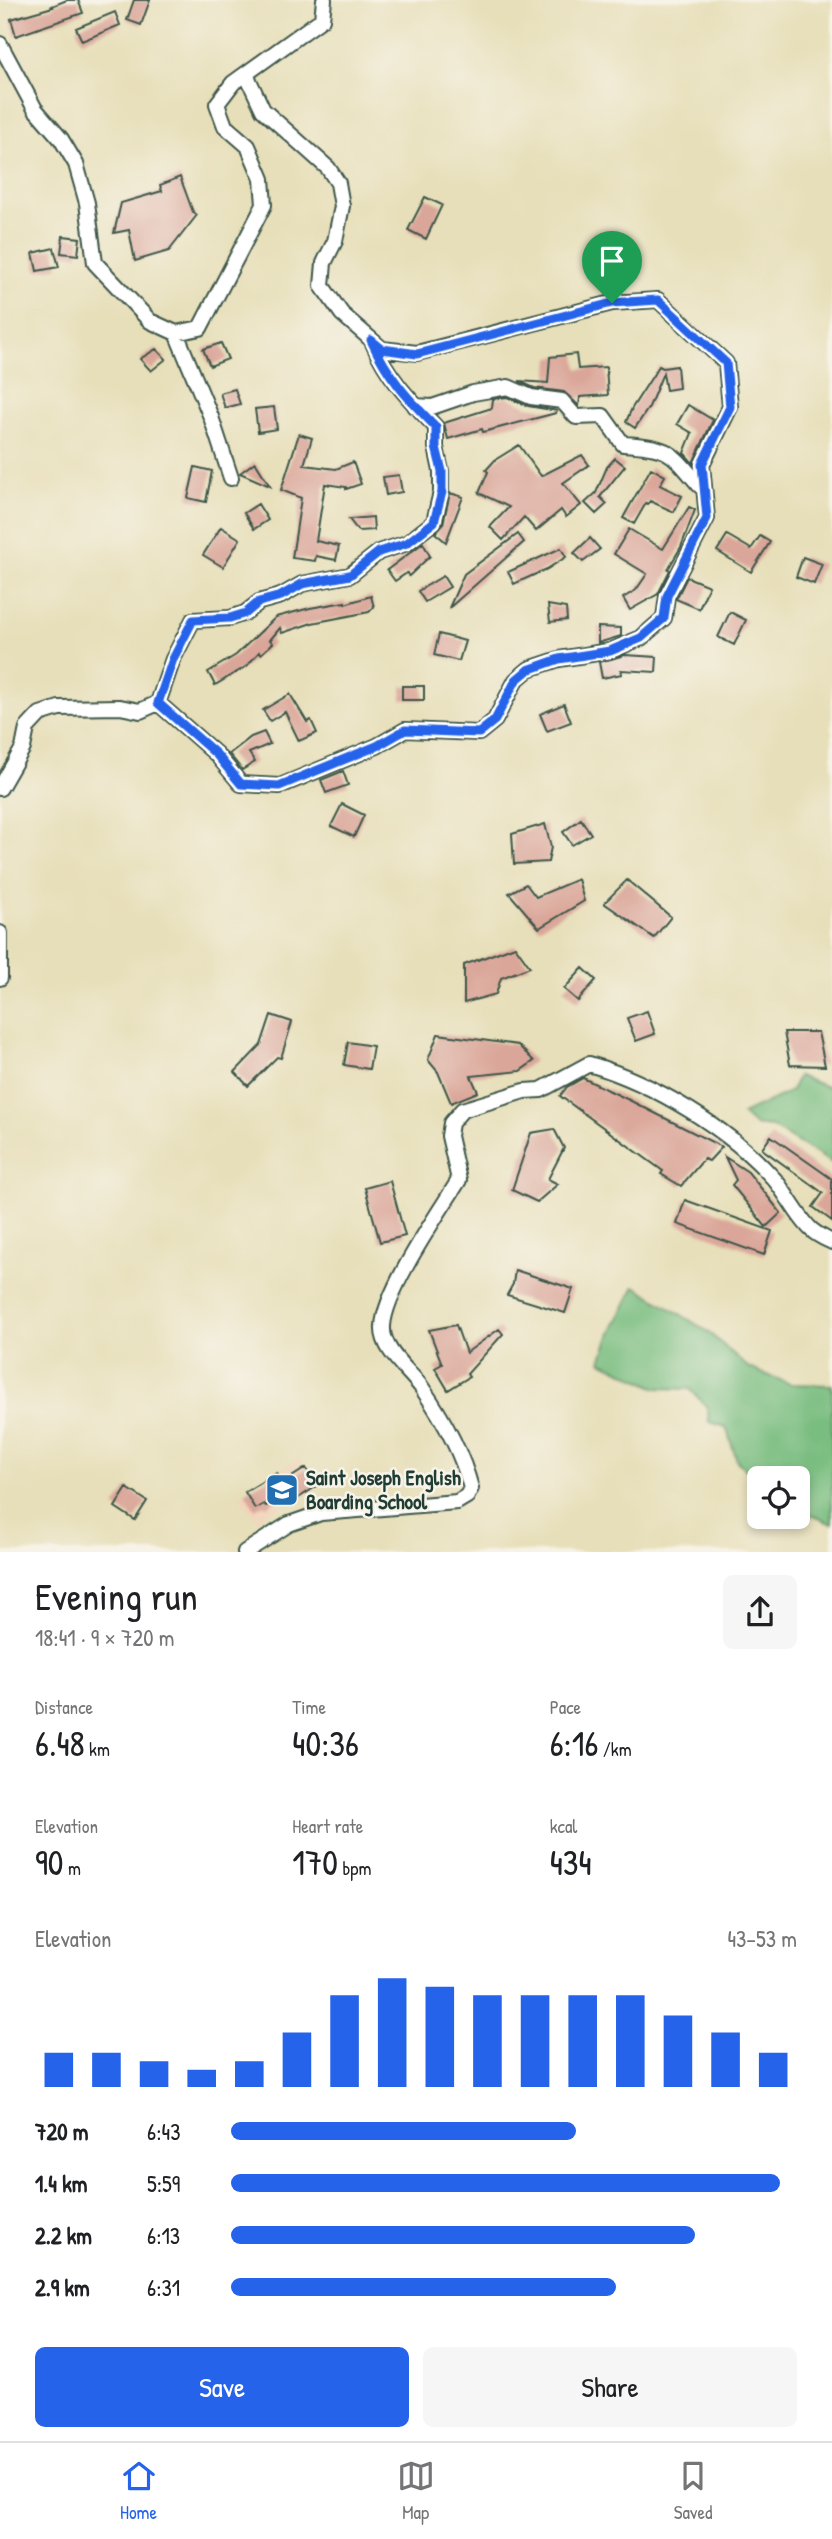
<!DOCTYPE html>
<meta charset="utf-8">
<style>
:root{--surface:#fff;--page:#f6f6f6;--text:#202124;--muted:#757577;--line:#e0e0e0;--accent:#2563eb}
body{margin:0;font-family:"Patrick Hand",sans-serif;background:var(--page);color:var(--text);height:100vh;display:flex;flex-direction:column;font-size:26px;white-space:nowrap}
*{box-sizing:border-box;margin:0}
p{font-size:23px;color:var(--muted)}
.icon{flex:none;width:38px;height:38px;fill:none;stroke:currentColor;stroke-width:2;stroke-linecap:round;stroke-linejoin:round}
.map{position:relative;height:1552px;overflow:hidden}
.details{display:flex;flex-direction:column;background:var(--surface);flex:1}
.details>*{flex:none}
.tools{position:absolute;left:747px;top:1466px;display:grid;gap:14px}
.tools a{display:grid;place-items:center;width:63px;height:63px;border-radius:10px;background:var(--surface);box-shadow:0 4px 10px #0003;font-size:35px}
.pin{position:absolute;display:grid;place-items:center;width:60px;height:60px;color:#fff;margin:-72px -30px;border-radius:50% 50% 50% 0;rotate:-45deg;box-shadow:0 0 7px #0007}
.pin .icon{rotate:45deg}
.round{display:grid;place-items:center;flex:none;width:74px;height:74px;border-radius:10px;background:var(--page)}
.overview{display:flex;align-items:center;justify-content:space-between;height:119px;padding:0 35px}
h1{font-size:38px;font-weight:600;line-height:52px}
.figures{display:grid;grid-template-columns:repeat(3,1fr);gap:10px;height:119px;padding:7px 35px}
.figures div{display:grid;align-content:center}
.figures b{font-size:35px;font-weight:600}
.figures small{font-size:19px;font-weight:400}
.figures p{font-size:19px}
.chart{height:196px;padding:14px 35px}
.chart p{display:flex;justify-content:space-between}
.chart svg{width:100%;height:126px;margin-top:7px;stroke:var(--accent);stroke-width:6}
.action{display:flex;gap:14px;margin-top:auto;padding:14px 35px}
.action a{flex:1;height:80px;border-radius:10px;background:var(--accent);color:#fff;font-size:28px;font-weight:600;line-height:80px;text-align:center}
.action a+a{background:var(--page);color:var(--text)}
ul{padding:0 35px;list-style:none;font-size:23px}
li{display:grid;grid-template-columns:112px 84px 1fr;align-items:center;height:52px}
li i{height:18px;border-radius:9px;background:var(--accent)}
.dock{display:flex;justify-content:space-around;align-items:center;height:98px;border-top:2px solid var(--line);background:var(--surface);font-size:19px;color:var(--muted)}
.dock a{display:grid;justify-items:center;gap:4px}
.dock .active{color:var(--accent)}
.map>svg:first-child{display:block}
</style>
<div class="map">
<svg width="832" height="1552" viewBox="0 0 832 1552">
<rect width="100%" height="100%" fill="#f7f3e8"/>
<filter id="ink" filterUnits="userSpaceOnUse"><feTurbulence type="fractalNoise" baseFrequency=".0143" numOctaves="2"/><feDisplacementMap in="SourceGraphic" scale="14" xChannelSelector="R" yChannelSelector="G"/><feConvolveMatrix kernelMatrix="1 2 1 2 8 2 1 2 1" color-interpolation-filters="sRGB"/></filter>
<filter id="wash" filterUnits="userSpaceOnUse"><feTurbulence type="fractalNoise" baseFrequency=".00686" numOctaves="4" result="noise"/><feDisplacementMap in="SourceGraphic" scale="28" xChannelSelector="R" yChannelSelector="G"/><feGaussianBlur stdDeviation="1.57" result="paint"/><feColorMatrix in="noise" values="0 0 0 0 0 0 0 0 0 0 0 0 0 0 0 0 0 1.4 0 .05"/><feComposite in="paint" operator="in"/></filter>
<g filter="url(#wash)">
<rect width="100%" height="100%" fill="#e7dfb9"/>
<!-- built -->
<path fill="#f0d6bc" d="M 299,1458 L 319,1488 L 293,1502 L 271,1510 L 257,1520 L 239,1497 Z"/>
<!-- forest -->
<path fill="#79bd80" stroke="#4c7d5a" stroke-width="2" d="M 798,1076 L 832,1089 L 832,1163 L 772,1127 L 754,1125 L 742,1114 L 791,1091 Z
M 635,1286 L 707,1331 L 749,1368 L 790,1384 L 832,1385 L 832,1524 L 798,1509 L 798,1479 L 760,1479 L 759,1483 L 737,1461 L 726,1427 L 709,1422 L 707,1407 L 690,1389 L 656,1388 L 601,1361 L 611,1333 Z"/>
<g id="blocks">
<!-- building -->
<path fill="#daa699" d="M 67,0 L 78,0 L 83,13 L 16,36 L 11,19 L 53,7 L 52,6 Z
M 134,0 L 150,0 L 141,25 L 127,20 Z
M 115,12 L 120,25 L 82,41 L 76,28 Z
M 180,177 L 193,212 L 197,215 L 169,251 L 135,261 L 129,230 L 114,233 L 121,203 L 162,191 L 160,185 Z
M 425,197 L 442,205 L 426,239 L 408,230 Z
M 63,236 L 80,238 L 78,255 L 61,253 Z
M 54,248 L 59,267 L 37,271 L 33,253 Z
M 221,343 L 228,359 L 210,366 L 203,349 Z
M 156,349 L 166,359 L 151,371 L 140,359 Z
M 576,354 L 578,369 L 606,367 L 608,395 L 580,397 L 579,406 L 564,392 L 534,388 L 519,381 L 548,383 L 550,357 Z
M 659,366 L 663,368 L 677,366 L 679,388 L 666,390 L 663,373 L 649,407 L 635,428 L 626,422 L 632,408 Z
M 235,389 L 240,404 L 225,408 L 220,393 Z
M 507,397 L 528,406 L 558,411 L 555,411 L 556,413 L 483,432 L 482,429 L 448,439 L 444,423 L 492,408 L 493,399 Z
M 688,405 L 713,420 L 693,463 L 684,453 L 692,433 L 677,424 Z
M 274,407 L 277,429 L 258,432 L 255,409 Z
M 299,434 L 312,438 L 304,465 L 336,469 L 353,462 L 361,484 L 346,489 L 346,487 L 325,484 L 316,541 L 339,546 L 336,560 L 316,556 L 315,561 L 292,558 L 301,498 L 281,490 Z
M 519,445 L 541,476 L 582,455 L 589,465 L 563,483 L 581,505 L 566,517 L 561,510 L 536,531 L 524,517 L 503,540 L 490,527 L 509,507 L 479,493 L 488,472 L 486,470 L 495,460 Z
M 615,458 L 625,466 L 600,497 L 607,504 L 596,514 L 585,503 L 596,493 L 607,467 Z
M 255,462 L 270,486 L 240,473 Z
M 195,467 L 212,471 L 206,502 L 188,498 Z
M 651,468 L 665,476 L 660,485 L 682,496 L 674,512 L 650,501 L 648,504 L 646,503 L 634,524 L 623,518 Z
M 399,475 L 402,492 L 386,495 L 383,477 Z
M 450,493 L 463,497 L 446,542 L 435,533 L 443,524 Z
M 258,504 L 268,520 L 254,529 L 244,513 Z
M 689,507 L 695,510 L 681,547 L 668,569 L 670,570 L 658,594 L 630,610 L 623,598 L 636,590 L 647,574 L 614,554 L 629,529 L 663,549 Z
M 373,517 L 374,530 L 358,531 L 349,519 Z
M 221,527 L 240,539 L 223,567 L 203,555 Z
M 518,534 L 524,542 L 449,608 L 464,574 Z
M 727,535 L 751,549 L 760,536 L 770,542 L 751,572 L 717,551 Z
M 590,538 L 600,549 L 583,562 L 574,553 Z
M 423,543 L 430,556 L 409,576 L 407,573 L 395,581 L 387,570 Z
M 561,548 L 566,557 L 547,569 L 514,584 L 508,572 Z
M 803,557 L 822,564 L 814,584 L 796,577 Z
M 443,576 L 450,587 L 425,602 L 418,591 Z
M 687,577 L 709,586 L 699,609 L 676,599 Z
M 371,596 L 374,607 L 369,612 L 312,623 L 282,633 L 280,628 L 270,640 L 273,643 L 261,654 L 259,652 L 247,666 L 215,685 L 208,672 L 236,655 L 276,617 L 310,608 L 345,602 L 345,604 Z
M 548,605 L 566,608 L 567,620 L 550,622 Z
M 730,612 L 746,620 L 734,645 L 718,637 Z
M 598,627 L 621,628 L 621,636 L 598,643 Z
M 439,634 L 465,641 L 459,661 L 434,655 Z
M 625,655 L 657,657 L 656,672 L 621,670 L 622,674 L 602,678 L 599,662 Z
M 402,686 L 424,686 L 424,700 L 402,700 Z
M 290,694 L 307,722 L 311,720 L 317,733 L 299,741 L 285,712 L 270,721 L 263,710 Z
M 564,704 L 571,722 L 547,731 L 540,714 Z
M 264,732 L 270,744 L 249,753 L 255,762 L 242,770 L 229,754 L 251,737 Z
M 343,771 L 348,785 L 326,793 L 321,780 Z
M 342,804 L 364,815 L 354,837 L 331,826 Z
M 581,819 L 591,834 L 572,845 L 563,832 Z
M 545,824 L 551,847 L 548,862 L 514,864 L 512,834 Z
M 578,879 L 584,901 L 539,928 L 509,893 L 526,884 L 536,897 Z
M 627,880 L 671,917 L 654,938 L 604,903 Z
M 515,946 L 530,967 L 501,978 L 496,994 L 464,1003 L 464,965 Z
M 583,968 L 596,980 L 578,1001 L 564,989 Z
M 647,1011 L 655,1034 L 636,1041 L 627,1018 Z
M 271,1015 L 292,1022 L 281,1058 L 277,1057 L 248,1086 L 235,1072 L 261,1045 Z
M 784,1032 L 818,1032 L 825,1066 L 790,1065 Z
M 438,1034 L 518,1045 L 534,1061 L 520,1071 L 471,1076 L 478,1092 L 451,1103 L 438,1072 L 428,1060 Z
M 348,1042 L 373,1046 L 369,1069 L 344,1065 Z
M 583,1078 L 631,1101 L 722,1147 L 709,1161 L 704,1159 L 681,1186 L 661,1174 L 663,1171 L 560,1096 L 567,1087 Z
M 554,1129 L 564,1148 L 548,1179 L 558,1184 L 537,1202 L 512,1190 L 531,1133 Z
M 771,1136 L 832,1179 L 832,1221 L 813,1207 L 823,1193 L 762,1149 Z
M 725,1157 L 748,1172 L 781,1213 L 766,1227 L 732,1185 L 736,1180 Z
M 390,1181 L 405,1236 L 380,1242 L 365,1188 Z
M 685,1200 L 772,1231 L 764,1255 L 677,1224 Z
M 515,1270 L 573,1289 L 565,1313 L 507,1295 L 513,1284 Z
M 456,1325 L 466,1353 L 499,1329 L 503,1334 L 467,1374 L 469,1377 L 448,1390 L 435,1368 L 442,1364 L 429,1330 Z
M 306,1468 L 317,1486 L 295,1500 L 284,1482 Z
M 277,1473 L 288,1493 L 266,1506 L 264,1504 L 255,1509 L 245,1492 Z
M 127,1488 L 147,1501 L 135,1520 L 115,1507 Z"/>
</g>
</g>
<g filter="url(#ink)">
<use href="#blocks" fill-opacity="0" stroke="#3d5548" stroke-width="2"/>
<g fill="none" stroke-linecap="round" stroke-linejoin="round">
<defs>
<path id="street" d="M 0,44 L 35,109 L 61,139 L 76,164 L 87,203 L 95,263 L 150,321 L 176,333 L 200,328 L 264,205 L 262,179 L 248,146 L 225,126 L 217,104 L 233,83 L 322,19 L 324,0
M 176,333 L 211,417 L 231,478
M 415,406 L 432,407 L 473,393 L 508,387 L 531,397 L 562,401 L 576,417 L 603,416 L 623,444 C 671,447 670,451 700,486
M 158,703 L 216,754 L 241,784 L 280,786 L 377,746 L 405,730 L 479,733 L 495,720 L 516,680 L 529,669 L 559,659 L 610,651 L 641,638 L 664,618 L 667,596 L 707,518 L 702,465 L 730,407 L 726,363 L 658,300 L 612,303 L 417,353 L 382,349 L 342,314 L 322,286 L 324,263 L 335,241 L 342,206 L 338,183 L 328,168 L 263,110 L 246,74
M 0,788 L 23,748 L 27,728 L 40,714 L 59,708 L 120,707 L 140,711 L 158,703 L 173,659 L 193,620 L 230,618 L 245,613 L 259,602 L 281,596 L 302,584 L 350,575 L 379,552 L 407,543 L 434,522 L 441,492 L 441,471 L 436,447 L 436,427 C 408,398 388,378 372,341
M 0,933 L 0,978
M 245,1552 L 289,1524 L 321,1513 L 457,1502 L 467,1496 L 471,1488 C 462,1453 442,1417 422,1388 C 409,1370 381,1350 383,1326 C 385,1290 438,1214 459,1180 L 449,1136 L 451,1123 L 462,1110 L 524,1091 L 541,1090 L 589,1064 C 654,1083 730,1129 775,1180 C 786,1193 801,1222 813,1231 C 819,1236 826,1239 832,1242"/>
</defs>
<!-- street casing -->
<use href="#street" stroke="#3d5548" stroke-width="18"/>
<!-- street -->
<use href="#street" stroke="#fff" stroke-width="14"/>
</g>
</g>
<g fill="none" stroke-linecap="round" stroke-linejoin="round" filter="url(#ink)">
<defs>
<path id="route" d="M 658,300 L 726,363 L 730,407 L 702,464 L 707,518 L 667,596 L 664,618 L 641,638 L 610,651 L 559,659 L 528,670 L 516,680 L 495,720 L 479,733 L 405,730 L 377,746 L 279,786 L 241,784 L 216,754 L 158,703 L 173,659 L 193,620 L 230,618 L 246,613 L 259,602 L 281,596 L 302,584 L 350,575 L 379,552 L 407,543 L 434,522 L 442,492 L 442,471 L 436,447 L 436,427 C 407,398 388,377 371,340 L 382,349 L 417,354 L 612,303 Z"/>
</defs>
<!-- route casing -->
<use href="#route" stroke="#fff" stroke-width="14"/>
<!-- route -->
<use href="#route" stroke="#2563eb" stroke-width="9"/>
</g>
<!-- icons -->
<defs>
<symbol id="school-square" viewBox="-11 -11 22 22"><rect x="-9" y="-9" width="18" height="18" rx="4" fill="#1f6fb2" stroke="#f7f3e8"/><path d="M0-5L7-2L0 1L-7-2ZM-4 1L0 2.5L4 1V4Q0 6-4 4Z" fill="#fff"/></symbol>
</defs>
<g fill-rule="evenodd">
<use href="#school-square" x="263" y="1471" width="38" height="38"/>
</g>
<g text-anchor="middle" stroke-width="5" stroke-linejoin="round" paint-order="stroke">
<!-- poi labels -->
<g font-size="21" font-weight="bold" fill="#1f3d34" stroke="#f7f3e8" text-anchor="start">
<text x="306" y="1485">Saint Joseph English<tspan x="306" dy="24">Boarding School</tspan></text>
</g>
</g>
</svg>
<div class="tools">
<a><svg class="icon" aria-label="locate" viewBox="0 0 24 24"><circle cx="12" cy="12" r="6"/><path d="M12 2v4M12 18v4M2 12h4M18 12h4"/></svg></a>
</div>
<div class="pin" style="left:612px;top:303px;background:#1e9e55"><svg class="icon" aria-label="arrive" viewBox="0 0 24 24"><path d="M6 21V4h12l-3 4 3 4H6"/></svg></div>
</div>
<section class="details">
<div class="overview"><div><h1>Evening run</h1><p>18:41 · 9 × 720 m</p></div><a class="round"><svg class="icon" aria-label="share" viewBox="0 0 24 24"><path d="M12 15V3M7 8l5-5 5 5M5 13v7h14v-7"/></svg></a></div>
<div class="figures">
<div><p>Distance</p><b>6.48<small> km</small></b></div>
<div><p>Time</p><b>40:36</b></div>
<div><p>Pace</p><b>6:16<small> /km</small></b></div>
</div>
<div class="figures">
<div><p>Elevation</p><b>90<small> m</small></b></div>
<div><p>Heart rate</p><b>170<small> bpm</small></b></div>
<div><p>kcal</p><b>434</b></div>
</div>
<div class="chart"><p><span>Elevation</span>43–53 m</p>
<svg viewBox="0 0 160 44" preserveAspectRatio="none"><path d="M5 44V32M15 44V32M25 44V35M35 44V38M45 44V35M55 44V25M65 44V12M75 44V6M85 44V9M95 44V12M105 44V12M115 44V12M125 44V12M135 44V19M145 44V25M155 44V32"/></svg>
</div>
<ul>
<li><b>720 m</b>6:43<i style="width:61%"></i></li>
<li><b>1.4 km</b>5:59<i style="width:97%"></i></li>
<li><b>2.2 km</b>6:13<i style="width:82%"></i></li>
<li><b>2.9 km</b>6:31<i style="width:68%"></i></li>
</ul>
<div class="action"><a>Save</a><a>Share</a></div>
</section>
<nav class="dock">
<a class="active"><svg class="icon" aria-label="home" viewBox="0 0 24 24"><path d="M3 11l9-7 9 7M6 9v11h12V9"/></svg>Home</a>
<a><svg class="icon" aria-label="map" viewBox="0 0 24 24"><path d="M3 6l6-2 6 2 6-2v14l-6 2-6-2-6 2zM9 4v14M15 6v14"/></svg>Map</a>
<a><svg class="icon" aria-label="saved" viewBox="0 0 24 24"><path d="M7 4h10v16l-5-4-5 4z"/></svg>Saved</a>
</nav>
